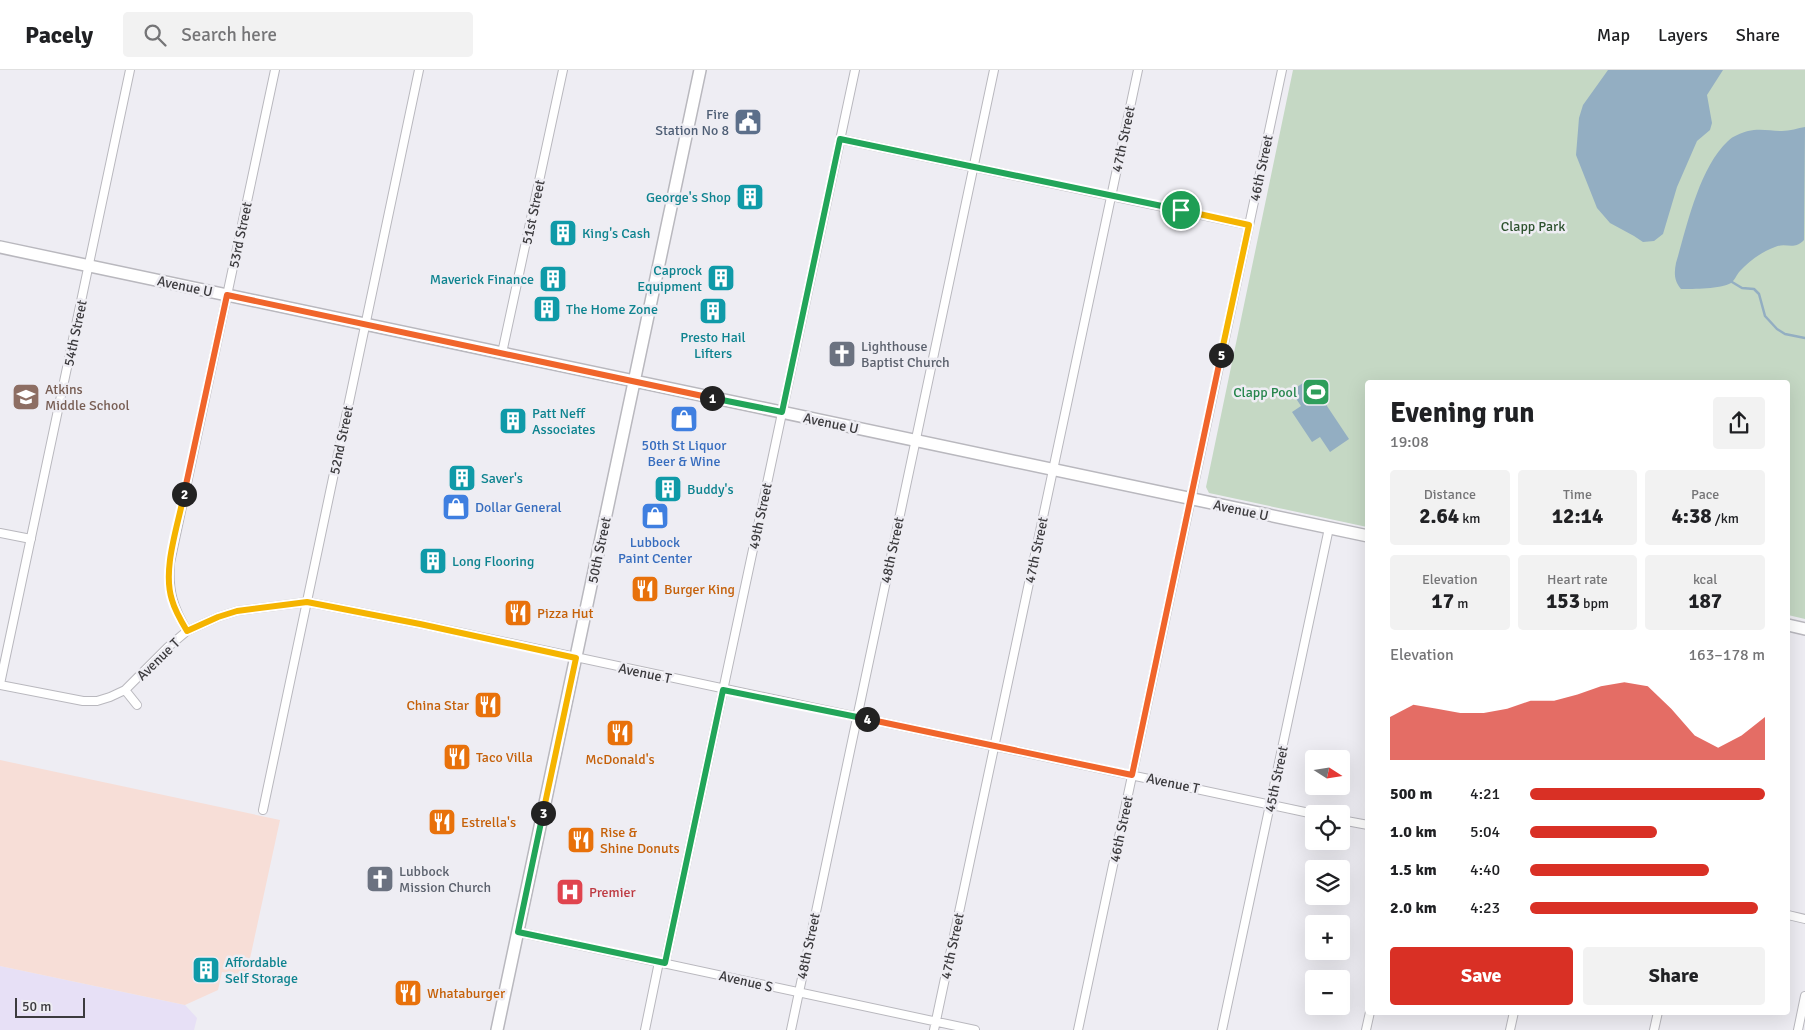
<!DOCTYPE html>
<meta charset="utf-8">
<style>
:root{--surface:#fff;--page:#f2f2f2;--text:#202124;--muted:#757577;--line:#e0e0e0;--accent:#d93025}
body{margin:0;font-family:Signika,sans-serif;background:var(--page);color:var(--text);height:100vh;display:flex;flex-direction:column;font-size:19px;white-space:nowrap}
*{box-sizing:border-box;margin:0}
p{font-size:16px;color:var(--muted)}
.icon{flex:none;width:28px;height:28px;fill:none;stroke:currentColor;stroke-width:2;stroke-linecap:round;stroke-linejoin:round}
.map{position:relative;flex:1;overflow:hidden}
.sheet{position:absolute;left:1365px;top:310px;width:425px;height:635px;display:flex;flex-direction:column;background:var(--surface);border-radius:5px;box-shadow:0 5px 20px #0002}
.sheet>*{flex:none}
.needle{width:32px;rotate:102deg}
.buttons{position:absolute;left:1305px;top:680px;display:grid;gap:10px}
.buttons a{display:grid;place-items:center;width:45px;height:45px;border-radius:5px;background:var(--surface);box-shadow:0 5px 20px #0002;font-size:25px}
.scale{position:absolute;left:15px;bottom:12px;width:70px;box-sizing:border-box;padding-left:5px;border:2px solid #3c3b3e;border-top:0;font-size:14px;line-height:18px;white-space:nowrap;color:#3c3b3e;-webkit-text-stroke:4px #eeedf3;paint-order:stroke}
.pin{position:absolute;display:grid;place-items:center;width:42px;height:42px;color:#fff;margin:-21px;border:2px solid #fff;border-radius:50%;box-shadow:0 1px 5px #0007}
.km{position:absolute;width:25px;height:25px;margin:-12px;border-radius:50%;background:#222;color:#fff;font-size:14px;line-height:25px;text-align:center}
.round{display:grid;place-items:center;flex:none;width:52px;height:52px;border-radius:5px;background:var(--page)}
.overview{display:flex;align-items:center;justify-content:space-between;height:85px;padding:0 25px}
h1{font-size:28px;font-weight:700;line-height:38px}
.metrics{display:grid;grid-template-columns:repeat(3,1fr);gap:8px;height:85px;padding:5px 25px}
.metrics div{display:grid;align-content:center;border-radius:5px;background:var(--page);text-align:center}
.metrics b{font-size:21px;font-weight:700}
.metrics small{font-size:14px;font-weight:400}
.metrics p{font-size:14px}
.chart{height:140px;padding:10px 25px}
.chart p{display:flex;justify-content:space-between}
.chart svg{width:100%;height:90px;margin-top:5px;fill:var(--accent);opacity:.7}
.primary-button{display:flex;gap:10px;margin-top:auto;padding:10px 25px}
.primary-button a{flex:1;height:58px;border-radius:5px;background:var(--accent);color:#fff;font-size:20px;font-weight:700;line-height:58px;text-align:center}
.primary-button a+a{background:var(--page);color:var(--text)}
ul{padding:0 25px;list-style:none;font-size:16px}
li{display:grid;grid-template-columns:80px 60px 1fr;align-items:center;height:38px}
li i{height:12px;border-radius:6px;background:var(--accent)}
header{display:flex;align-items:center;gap:30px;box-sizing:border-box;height:70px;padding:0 25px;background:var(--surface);border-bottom:1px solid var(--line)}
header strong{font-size:24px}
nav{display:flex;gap:28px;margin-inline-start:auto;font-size:18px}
.search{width:350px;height:45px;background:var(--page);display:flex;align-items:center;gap:12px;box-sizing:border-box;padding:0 18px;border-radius:5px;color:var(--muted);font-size:19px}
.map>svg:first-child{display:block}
</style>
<header>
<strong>Pacely</strong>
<div class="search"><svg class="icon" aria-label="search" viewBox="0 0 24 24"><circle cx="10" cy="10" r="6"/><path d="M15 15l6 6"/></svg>Search here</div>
<nav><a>Map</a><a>Layers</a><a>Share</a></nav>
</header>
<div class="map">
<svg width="1805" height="960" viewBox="0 0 1805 960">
<rect width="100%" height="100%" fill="#eeedf3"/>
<!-- commercial -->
<path fill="#e7e0f6" d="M 0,896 L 185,935 L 197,948 L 194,960 L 0,960 Z"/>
<!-- industrial -->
<path fill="#f7ded7" d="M 0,690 L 280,750 L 246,907 L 222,902 L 218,920 L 185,935 L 0,896 Z"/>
<!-- green -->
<path fill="#c5d8c4" d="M 1293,0 L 1805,0 L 1805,549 L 1788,545 L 1788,312 L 1368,312 L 1367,457 L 1209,423 L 1206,417 Z"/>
<!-- water -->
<path fill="#93aec2" d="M 1608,0 L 1723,0 L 1707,25 L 1712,53 L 1710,60 L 1697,71 L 1677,117 L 1663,164 L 1654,171 L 1643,172 L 1634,166 L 1610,153 L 1597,138 L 1576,85 L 1579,48 L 1583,35 Z
M 1805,57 L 1804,170 C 1793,181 1787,172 1775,177 C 1763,181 1749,191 1740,201 C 1737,204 1735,210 1731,213 C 1721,219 1693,219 1681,219 C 1674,211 1674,203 1676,193 C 1687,156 1699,98 1728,71 C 1733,66 1741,63 1748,61 C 1760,58 1771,61 1782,61 C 1790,61 1798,58 1805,57 Z
M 1309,309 L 1349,369 L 1330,382 L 1320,367 L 1312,372 L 1292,342 L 1301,336 L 1291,321 Z"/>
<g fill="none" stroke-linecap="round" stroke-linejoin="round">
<!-- stream -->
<path stroke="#93aec2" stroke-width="2.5" d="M 1732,212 L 1742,218 L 1754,219 L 1759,224 L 1765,246 L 1777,259 L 1785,264 L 1805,268"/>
<defs>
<path id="street" d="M 840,69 L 1249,155
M 502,283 L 563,0
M 0,463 L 31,469
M 187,561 C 173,537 168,521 170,493 L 275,0
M 0,614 L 130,0
M 0,615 L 83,631 L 97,631 L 110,627 L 125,620 L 168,577 L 187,561 L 218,547 L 237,541 L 307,532 L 420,554 L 1314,744
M 125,620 L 137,635
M 263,740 L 419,0
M 1341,750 L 1368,755
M 1788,845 L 1805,849
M 518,862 L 975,960
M 665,893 L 855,0
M 645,960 L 659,892
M 791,960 L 994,0
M 934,960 L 1138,0
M 1078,960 L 1282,0
M 1222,960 L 1329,458
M 1366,960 L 1370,942
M 1510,960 L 1514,942
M 1654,960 L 1658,942
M 1798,960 L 1805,926"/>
<path id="secondary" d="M 0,177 L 1368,466
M 1788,555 L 1805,559
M 497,960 L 700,0"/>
</defs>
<!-- street casing -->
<use href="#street" stroke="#b9b8be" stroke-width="10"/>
<!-- secondary casing -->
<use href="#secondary" stroke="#b9b8be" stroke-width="14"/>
<!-- street -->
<use href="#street" stroke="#fff" stroke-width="8"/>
<!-- secondary -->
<use href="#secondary" stroke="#fff" stroke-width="11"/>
</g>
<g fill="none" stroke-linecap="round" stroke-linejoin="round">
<defs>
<path id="split-1" d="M 712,328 L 782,342 L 840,69 L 1181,140"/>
<path id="split-2" d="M 184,424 L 227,225 L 712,328"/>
<path id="split-3" d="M 184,424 C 178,456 162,499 172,530 C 175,541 181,551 187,561 L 218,547 L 237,541 L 307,532 L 420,554 L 576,588 L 543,743"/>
<path id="split-4" d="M 543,743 L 518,862 L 665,893 L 723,620 L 867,649"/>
<path id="split-5" d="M 867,649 L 1132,705 L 1221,285"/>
<path id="split-6" d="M 1181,140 L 1249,155 L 1221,285"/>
</defs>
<!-- split-1 casing -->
<use href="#split-1" stroke="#fff" stroke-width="10"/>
<!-- split-2 casing -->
<use href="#split-2" stroke="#fff" stroke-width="10"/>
<!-- split-3 casing -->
<use href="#split-3" stroke="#fff" stroke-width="10"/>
<!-- split-4 casing -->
<use href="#split-4" stroke="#fff" stroke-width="10"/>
<!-- split-5 casing -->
<use href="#split-5" stroke="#fff" stroke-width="10"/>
<!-- split-6 casing -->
<use href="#split-6" stroke="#fff" stroke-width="10"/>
<!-- split-1 -->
<use href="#split-1" stroke="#22a559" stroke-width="6"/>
<!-- split-2 -->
<use href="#split-2" stroke="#f0652b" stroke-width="6"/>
<!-- split-3 -->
<use href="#split-3" stroke="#f5b400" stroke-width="6"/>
<!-- split-4 -->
<use href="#split-4" stroke="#22a559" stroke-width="6"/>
<!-- split-5 -->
<use href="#split-5" stroke="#f0652b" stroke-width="6"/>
<!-- split-6 -->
<use href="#split-6" stroke="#f5b400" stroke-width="6"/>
</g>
<!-- icons -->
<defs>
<symbol id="civic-square" viewBox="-11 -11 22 22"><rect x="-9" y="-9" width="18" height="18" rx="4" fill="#5c6f8a" stroke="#eeedf3"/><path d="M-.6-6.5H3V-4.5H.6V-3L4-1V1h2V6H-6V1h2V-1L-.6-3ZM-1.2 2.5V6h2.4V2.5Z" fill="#fff"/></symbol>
<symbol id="building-square" viewBox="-11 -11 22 22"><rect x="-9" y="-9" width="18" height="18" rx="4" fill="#0f9aa8" stroke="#eeedf3"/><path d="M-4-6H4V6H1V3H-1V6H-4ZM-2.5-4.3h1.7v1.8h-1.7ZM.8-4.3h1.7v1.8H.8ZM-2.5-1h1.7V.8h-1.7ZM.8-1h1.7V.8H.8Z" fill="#fff"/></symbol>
<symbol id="church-square" viewBox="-11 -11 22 22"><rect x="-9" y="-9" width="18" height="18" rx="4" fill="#6b7280" stroke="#eeedf3"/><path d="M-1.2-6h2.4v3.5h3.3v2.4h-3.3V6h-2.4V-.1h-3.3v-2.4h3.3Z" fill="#fff"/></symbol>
<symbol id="stadium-square" viewBox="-11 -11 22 22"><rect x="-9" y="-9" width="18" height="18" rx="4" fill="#2e9e5b" stroke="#eeedf3"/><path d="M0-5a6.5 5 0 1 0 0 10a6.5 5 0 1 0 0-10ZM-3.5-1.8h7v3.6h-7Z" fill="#fff"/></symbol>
<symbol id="school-square" viewBox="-11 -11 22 22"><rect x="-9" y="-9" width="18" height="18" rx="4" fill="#8d6e63" stroke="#eeedf3"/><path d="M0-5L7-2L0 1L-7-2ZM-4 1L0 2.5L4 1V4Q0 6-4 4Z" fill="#fff"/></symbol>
<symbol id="shop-square" viewBox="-11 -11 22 22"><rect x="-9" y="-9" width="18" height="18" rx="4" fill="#3f7fe0" stroke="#eeedf3"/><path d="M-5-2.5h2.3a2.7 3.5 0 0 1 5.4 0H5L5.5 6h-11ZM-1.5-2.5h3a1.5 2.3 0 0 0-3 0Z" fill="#fff"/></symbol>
<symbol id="restaurant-square" viewBox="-11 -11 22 22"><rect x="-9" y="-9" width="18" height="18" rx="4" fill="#e8710a" stroke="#eeedf3"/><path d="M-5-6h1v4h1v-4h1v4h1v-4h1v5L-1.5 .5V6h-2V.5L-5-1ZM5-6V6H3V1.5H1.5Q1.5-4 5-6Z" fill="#fff"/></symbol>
<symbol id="hospital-square" viewBox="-11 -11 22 22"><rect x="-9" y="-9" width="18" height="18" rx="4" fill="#e0444e" stroke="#eeedf3"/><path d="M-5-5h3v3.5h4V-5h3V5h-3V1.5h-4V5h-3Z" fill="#fff"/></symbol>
</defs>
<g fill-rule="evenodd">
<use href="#civic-square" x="732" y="36" width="32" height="32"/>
<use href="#building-square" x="734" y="111" width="32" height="32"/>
<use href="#building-square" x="547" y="147" width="32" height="32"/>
<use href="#building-square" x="705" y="192" width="32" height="32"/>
<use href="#building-square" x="537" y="193" width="32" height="32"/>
<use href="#building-square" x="531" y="223" width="32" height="32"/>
<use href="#building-square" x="697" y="225" width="32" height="32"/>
<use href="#church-square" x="826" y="268" width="32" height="32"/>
<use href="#stadium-square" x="1300" y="306" width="32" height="32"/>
<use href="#school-square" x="10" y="311" width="32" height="32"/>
<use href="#shop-square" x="668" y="333" width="32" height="32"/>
<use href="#building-square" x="497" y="335" width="32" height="32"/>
<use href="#building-square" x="446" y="392" width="32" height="32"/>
<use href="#building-square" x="652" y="403" width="32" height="32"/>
<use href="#shop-square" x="440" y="421" width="32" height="32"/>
<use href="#shop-square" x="639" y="430" width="32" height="32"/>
<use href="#building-square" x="417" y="475" width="32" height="32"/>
<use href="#restaurant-square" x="629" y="503" width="32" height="32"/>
<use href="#restaurant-square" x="502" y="527" width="32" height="32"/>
<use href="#restaurant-square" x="472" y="619" width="32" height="32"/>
<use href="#restaurant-square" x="604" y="647" width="32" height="32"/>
<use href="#restaurant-square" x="441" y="671" width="32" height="32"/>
<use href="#restaurant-square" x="426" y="736" width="32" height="32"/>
<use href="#restaurant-square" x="565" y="754" width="32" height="32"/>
<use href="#church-square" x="364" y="793" width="32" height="32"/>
<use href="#hospital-square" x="554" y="806" width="32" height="32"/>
<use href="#building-square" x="190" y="884" width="32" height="32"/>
<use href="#restaurant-square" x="392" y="907" width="32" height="32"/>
</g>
<g text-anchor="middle" stroke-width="5" stroke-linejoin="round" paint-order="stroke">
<!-- service labels -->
<g font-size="14" fill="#4e5e75" stroke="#eeedf3" text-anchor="end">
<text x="729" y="49">Fire<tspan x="729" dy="16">Station No 8</tspan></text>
</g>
<!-- street labels -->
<g font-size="14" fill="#3c3b3e" stroke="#eeedf3">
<text transform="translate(1123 69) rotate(-78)" y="5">47th Street</text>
<text transform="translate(1261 98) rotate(-78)" y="5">46th Street</text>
<text transform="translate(533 142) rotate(-78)" y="5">51st Street</text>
<text transform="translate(240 165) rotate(-78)" y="5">53rd Street</text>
<text transform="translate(185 216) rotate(12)" y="5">Avenue U</text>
<text transform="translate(75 263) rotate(-78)" y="5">54th Street</text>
<text transform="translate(831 353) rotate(12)" y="5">Avenue U</text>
<text transform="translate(341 370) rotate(-78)" y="5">52nd Street</text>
<text transform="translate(1241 440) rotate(12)" y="5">Avenue U</text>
<text transform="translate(760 446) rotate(-78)" y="5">49th Street</text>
<text transform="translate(599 480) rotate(-78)" y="5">50th Street</text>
<text transform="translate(892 480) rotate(-78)" y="5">48th Street</text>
<text transform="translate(1036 480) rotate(-78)" y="5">47th Street</text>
<text transform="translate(158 589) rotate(-44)" y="5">Avenue T</text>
<text transform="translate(645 603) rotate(12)" y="5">Avenue T</text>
<text transform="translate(1276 709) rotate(-78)" y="5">45th Street</text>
<text transform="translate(1173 713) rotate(12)" y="5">Avenue T</text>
<text transform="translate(1121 759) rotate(-78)" y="5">46th Street</text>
<text transform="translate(808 876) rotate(-78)" y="5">48th Street</text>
<text transform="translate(952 876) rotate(-78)" y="5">47th Street</text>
<text transform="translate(746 911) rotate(13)" y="5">Avenue S</text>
</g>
<!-- culture labels -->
<g font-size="14" fill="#0d838f" stroke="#eeedf3" text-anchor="start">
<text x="731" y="132" text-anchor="end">George's Shop</text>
<text x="582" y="168">King's Cash</text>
<text x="702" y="205" text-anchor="end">Caprock<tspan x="702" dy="16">Equipment</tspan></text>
<text x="534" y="214" text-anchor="end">Maverick Finance</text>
<text x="566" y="244">The Home Zone</text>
<text x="713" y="272" text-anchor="middle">Presto Hail<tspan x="713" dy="16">Lifters</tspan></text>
<text x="532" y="348">Patt Neff<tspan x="532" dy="16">Associates</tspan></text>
<text x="481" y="413">Saver's</text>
<text x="687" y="424">Buddy's</text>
<text x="452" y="496">Long Flooring</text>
<text x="225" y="897">Affordable<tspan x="225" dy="16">Self Storage</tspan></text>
</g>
<!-- park labels -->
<g font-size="14" fill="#2e522f" stroke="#eeedf3">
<text x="1533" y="161">Clapp Park</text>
</g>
<!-- worship labels -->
<g font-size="14" fill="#5b616d" stroke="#eeedf3" text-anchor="start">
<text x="861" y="281">Lighthouse<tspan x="861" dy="16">Baptist Church</tspan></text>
<text x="399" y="806">Lubbock<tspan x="399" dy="16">Mission Church</tspan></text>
</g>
<!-- education labels -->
<g font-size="14" fill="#785e54" stroke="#eeedf3" text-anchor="start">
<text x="45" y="324">Atkins<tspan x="45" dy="16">Middle School</tspan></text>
</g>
<!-- leisure labels -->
<g font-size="14" fill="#27864d" stroke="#eeedf3" text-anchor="end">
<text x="1297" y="327">Clapp Pool</text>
</g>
<!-- shop labels -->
<g font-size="14" fill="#366cbe" stroke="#eeedf3">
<text x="684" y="380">50th St Liquor<tspan x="684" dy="16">Beer &amp; Wine</tspan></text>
<text x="475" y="442" text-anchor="start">Dollar General</text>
<text x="655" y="477">Lubbock<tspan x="655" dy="16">Paint Center</tspan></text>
</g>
<!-- food labels -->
<g font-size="14" fill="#c56008" stroke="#eeedf3" text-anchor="start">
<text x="664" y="524">Burger King</text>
<text x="537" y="548">Pizza Hut</text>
<text x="469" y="640" text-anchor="end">China Star</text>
<text x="476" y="692">Taco Villa</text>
<text x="620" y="694" text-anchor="middle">McDonald's</text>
<text x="461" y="757">Estrella's</text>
<text x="600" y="767">Rise &amp;<tspan x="600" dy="16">Shine Donuts</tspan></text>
<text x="427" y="928">Whataburger</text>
</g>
<!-- health labels -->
<g font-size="14" fill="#be3a42" stroke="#eeedf3" text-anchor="start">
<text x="589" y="827">Premier</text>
</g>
</g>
</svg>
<div class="buttons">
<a><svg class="needle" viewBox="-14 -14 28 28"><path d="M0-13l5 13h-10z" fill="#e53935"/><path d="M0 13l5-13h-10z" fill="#757577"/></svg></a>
<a><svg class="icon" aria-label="locate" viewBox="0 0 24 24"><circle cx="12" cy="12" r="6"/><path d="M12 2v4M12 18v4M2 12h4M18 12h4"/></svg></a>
<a><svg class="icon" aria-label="layers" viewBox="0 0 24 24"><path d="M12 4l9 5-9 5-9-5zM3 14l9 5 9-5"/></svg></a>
<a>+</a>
<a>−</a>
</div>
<div class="scale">50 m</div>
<div class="pin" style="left:1181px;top:140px;background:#1e9e55"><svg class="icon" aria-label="arrive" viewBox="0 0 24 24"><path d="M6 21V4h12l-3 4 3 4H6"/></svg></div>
<b class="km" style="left:712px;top:328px">1</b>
<b class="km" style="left:184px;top:424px">2</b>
<b class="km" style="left:543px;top:743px">3</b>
<b class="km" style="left:867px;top:649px">4</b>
<b class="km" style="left:1221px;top:285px">5</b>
<section class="sheet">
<div class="overview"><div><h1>Evening run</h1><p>19:08</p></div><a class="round"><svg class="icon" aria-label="share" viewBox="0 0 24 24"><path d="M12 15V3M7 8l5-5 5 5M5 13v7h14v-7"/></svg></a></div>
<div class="metrics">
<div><p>Distance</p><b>2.64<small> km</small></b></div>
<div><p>Time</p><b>12:14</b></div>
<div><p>Pace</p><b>4:38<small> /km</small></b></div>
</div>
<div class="metrics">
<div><p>Elevation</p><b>17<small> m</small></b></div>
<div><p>Heart rate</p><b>153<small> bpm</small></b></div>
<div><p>kcal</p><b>187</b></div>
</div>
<div class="chart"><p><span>Elevation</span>163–178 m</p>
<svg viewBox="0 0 160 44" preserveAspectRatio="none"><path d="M0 44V23L10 17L20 19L30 21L40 21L50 19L60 15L70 15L80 12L90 8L100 6L110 8L120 19L130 32L140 38L150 32L160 23V44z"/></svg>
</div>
<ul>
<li><b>500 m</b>4:21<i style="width:100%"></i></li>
<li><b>1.0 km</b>5:04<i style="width:54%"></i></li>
<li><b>1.5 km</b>4:40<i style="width:76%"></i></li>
<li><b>2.0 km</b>4:23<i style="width:97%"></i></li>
</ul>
<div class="primary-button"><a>Save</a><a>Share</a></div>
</section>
</div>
